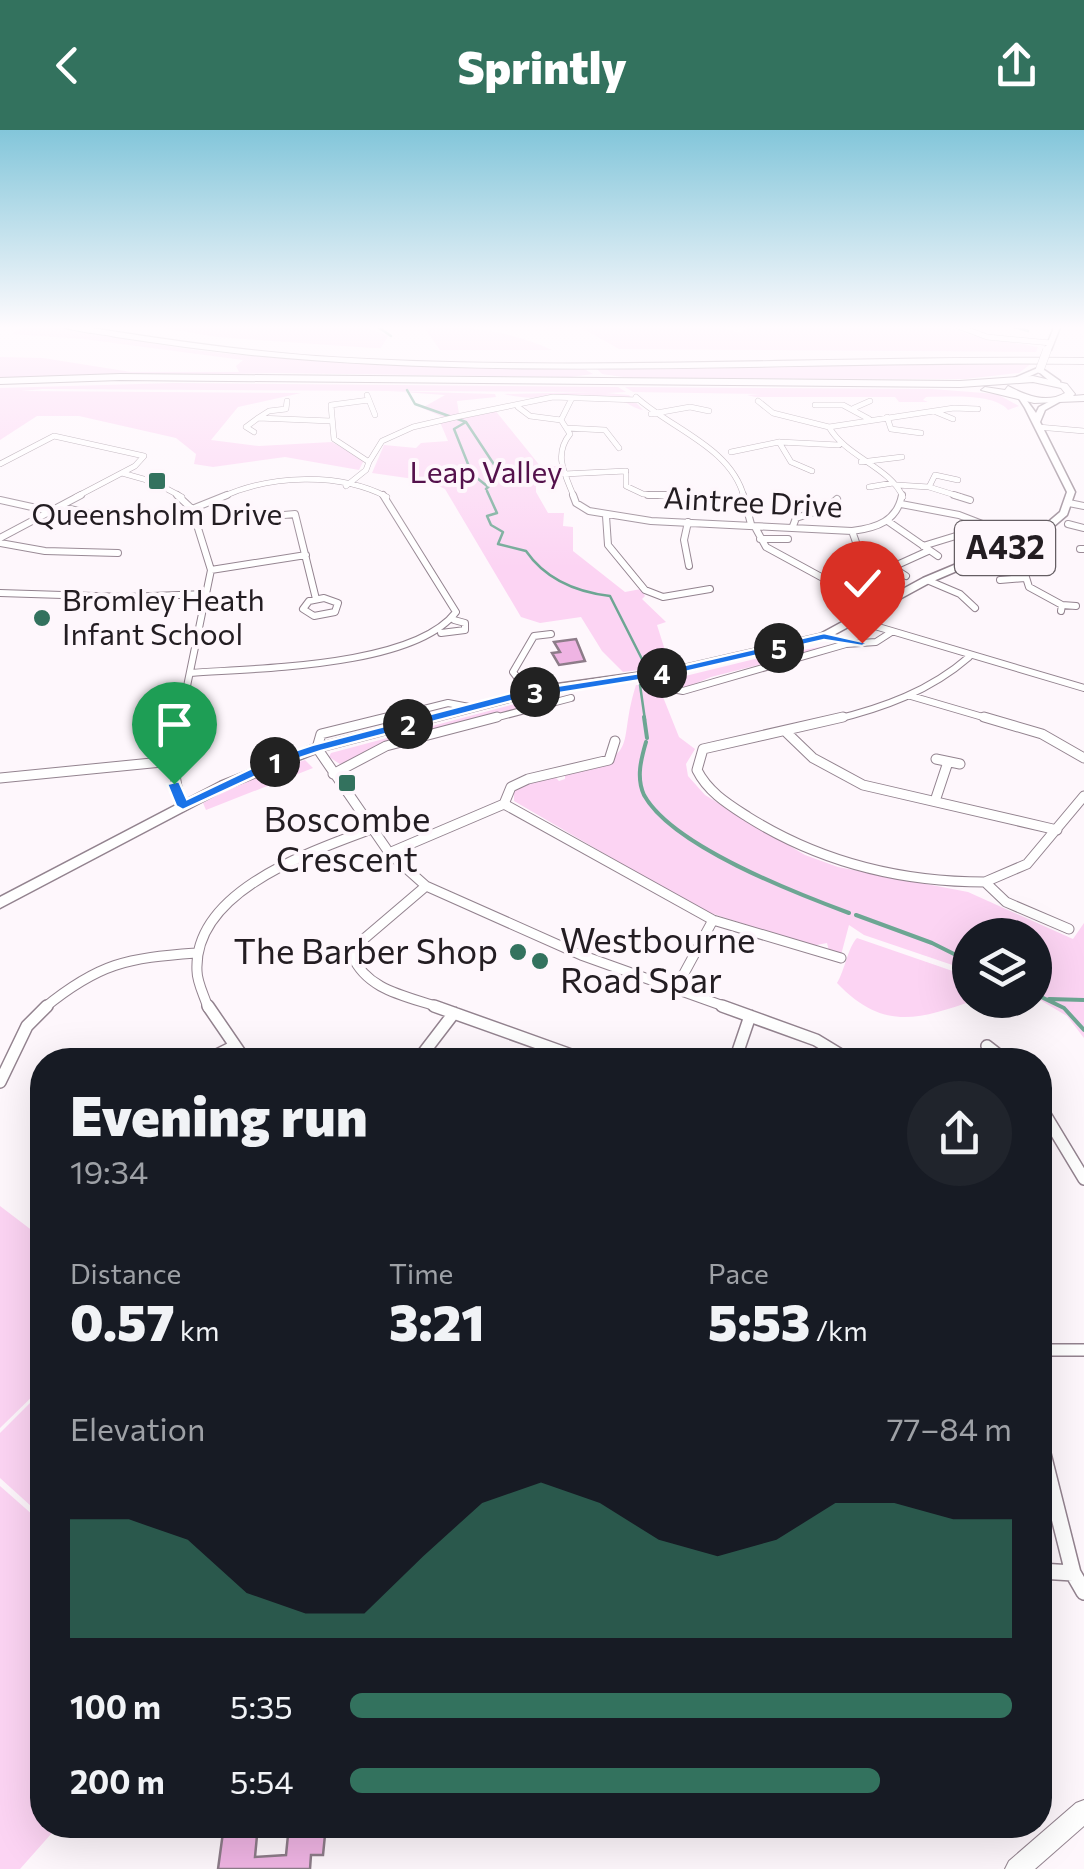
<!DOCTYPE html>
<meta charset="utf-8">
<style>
:root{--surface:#171b24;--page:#20242c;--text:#f1f3f6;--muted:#9ea1a6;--accent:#33725e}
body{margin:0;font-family:Commissioner,sans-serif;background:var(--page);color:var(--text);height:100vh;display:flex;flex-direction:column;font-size:38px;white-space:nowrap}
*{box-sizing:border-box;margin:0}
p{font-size:32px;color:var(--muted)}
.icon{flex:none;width:55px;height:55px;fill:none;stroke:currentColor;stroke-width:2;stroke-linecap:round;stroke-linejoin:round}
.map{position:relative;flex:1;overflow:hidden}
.side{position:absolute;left:30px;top:918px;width:1022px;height:790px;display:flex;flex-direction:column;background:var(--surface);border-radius:40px;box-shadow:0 10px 40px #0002}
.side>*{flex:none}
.fabs{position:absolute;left:952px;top:788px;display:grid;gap:20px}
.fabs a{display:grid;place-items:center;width:100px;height:100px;border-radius:50%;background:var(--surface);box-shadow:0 10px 40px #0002;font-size:50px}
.pin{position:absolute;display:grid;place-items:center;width:85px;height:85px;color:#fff;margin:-102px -42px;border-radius:50% 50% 50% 0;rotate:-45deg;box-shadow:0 0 10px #0007}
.pin .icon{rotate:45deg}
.km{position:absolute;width:50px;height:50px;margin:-25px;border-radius:50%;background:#222;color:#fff;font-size:28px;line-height:50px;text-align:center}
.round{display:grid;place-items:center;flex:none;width:105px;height:105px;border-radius:52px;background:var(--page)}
.overview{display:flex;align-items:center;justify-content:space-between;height:170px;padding:0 40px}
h1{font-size:55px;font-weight:800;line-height:75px}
.figures{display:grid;grid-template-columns:repeat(3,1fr);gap:15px;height:170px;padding:10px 40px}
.figures div{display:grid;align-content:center}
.figures b{font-size:50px;font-weight:800}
.figures small{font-size:28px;font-weight:400}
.figures p{font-size:28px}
.chart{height:280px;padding:20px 40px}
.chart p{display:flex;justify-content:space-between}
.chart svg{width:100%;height:180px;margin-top:10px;fill:var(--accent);opacity:.7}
ul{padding:0 40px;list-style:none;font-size:32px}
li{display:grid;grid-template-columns:160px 120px 1fr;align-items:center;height:75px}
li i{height:25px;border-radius:12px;background:var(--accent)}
header{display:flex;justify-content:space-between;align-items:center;height:130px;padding:0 40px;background:var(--accent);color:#fff;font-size:45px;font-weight:800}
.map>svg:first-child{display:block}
</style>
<header><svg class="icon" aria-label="back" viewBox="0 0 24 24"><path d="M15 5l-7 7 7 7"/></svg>Sprintly<svg class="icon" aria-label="share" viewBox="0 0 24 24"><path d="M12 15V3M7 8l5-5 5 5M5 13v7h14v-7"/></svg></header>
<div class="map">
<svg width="1084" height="1739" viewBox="0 0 1084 1739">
<rect width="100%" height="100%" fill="#fef7fc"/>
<!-- green -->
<path fill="#fcd4f3" d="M 17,195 C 82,195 148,216 213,222 C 336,235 456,236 579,236 L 593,244 L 571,247 L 274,243 L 0,249 L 0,227 L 43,228 L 131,242 L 239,242 L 236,236 L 243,230 L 83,209 L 12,204 L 21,198 Z
M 144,195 L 360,195 L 388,206 L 381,218 L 372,218 L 217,207 Z
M 429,195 C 467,195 517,203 552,220 L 440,220 L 425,199 Z
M 543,195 L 714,195 L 739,203 L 750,195 L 942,195 L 971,205 L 1038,217 L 1036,222 L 619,219 L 580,197 L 547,200 Z
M 1032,233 L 1019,243 L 965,249 L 630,248 L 602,244 L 594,236 Z
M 174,253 L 618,257 L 626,262 L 606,263 L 629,265 L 643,280 C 635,279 630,274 622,271 C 584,260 540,274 504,264 L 597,262 L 43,259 L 21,261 L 301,263 L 238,277 L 211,310 L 259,316 L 332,312 L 364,330 L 359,340 L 285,327 L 213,337 L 194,334 L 196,324 L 176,308 L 79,286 L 37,286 L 0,310 L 0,258 Z
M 625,257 L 932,259 L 997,264 L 1019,276 L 1008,280 C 994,263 949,267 926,267 L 923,270 L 928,272 L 899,272 L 895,267 L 755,267 L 747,265 L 760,264 L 633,262 Z
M 388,261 L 495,264 L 496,267 L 457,271 L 459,284 L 445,288 L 422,278 L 445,265 Z
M 494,279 L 541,337 L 556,336 L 559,344 L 537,346 L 530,351 L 536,352 L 536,362 L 548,383 L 564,383 L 563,396 L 573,397 L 573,421 L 625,462 L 641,459 L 645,466 L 642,469 L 666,492 L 657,495 L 670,536 L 623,542 L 602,521 L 581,487 L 540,493 L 521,487 L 445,359 L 428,351 L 372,343 L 384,315 L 416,318 L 421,313 L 448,311 L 440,292 Z
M 844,513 L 711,547 L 685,558 L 670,553 L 673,549 L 767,526 Z
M 636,555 L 659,557 L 679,607 L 695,619 L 686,634 L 688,646 L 705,665 L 805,725 L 838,737 L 968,762 L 1073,809 L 1084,793 L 1084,908 L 1067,886 L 1035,867 L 1035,805 L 970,805 L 970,841 L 864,805 L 849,795 L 841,825 L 829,821 L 827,813 L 812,816 L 701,780 L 514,671 L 514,660 L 528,651 L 555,647 L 559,651 L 565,649 L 565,643 C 644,625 616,618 636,555 Z
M 552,564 L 556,569 L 385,615 L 343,636 L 329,627 L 331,623 Z
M 305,630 L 313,638 L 206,680 L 203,673 L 247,649 Z
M 857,808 L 970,847 L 970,870 L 975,870 C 918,890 883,901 837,853 C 845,840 848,817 857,808 Z
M 0,1076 L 42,1108 L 42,1257 L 0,1298 Z
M 42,1261 L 42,1386 L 0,1348 L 0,1303 Z
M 0,1356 L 42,1393 L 42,1695 L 59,1695 L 20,1739 L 0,1739 Z"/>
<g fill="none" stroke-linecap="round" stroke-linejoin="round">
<!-- stream-far1 -->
<path stroke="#6da693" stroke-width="2.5" d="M 375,195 L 391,206
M 1007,195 L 1028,201
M 407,260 L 415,274 L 466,292 L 501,345 L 486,359
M 466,292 L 454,299 L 472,344 L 487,356
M 487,361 L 497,383 L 487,386 L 491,395 L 503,402 L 498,414 L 526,421 C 546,450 576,462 610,466 L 647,539
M 640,555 L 645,590"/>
<!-- stream -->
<path stroke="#6da693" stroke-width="4" d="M 644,587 L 647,608
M 646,612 C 641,629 636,648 644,665 C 672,716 795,763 849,783
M 856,785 L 932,813 L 970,832
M 1035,864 L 1064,878 L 1084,900
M 1049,869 L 1084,870"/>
</g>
<!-- building -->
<path fill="#efb4e3" stroke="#8d7c89" stroke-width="2.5" d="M 576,509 L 585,531 L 559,535 L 552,523 L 560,522 L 554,512 Z
M 224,1695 L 258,1695 L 255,1727 L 286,1725 L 289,1695 L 326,1695 L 323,1725 L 311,1725 L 310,1739 L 218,1739 Z"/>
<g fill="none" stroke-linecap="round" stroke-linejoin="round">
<defs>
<path id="street-far4" d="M 955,195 L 987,207 L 1051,213
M 636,267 C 671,299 731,317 744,367
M 369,270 L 375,285
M 571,270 L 561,290 L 570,304 C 553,325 565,344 574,367
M 287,271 L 286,279 L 269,281 L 258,288 L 331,291
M 758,271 L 773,283 L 829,297 C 846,327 890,337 903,367
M 815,275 L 843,275 L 869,289
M 518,277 L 530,286 L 561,290
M 854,278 L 870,271
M 936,282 L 953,289
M 651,284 L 690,277 L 709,281
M 887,287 L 891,299 L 921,303
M 829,297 L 954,278 L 978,279
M 1038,297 L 1084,301
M 567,298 L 605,300 L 619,318
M 254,302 L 246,297 L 258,288
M 779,312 L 791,332 L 812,341
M 731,322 L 779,312 L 839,315
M 369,332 L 382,311 L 413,297 L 456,287 L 553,267 L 638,270
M 861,332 L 902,327
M 0,334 L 54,306 L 144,326 L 135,336 L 76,367
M 122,343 L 154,352 L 182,367
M 564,344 L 626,341
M 626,344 L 626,356 L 643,364 L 673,367 L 672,363
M 897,355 L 929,357 L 961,367
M 346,356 L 366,340 L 369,332 L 334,309 L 331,275 L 369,270 L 367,265
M 869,357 L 893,353
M 929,357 L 935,345 L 958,350
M 222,367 C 270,345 339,342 387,367"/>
<path id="street-far3" d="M 177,365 L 192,379 L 211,440 L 180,590
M 573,365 L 576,373 L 589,381 L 651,391 L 852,401 C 877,398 897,391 902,365
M 648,365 L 672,365
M 743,365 L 751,394
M 954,365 L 970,370
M 0,370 L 50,381
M 1069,373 L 1084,376
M 901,374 L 959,385 L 1026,411
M 61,377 L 110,388 L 114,385
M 192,379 L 227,365
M 284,385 L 295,384 L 316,469
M 606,386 L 608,415 L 645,460 L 663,467 L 710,459
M 688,392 L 684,410 L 689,436
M 889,392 L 938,426
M 1068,394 L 1084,398
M 793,396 L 796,388 L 827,378 L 837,369
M 755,397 L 766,417 L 878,478
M 852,401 L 857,415
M 0,408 L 81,365
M 760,409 L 788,409
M 0,413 L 45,421 L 118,423
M 923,416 L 959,405
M 1080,419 L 1084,419
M 993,422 L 1024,441 L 1029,457 L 1062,475
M 892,437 L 906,446
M 211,440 L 306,425
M 886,440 L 928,421
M 927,450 L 960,464 L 975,478
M 1000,450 L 1025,448
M 0,463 L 125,467 L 206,464
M 324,468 L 338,473 L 335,482 L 314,486 L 303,479 L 309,471 Z
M 1061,481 L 1062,475 L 1076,476
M 858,491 L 1084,558
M 441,503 L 465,500 L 465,493 L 454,490
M 191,543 C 258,538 414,537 456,482 L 383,365
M 656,544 L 672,559 L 683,561 L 846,514 L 876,512 L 890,503
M 529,563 L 513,542 L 534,506 L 551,504
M 911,566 L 993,590
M 380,590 L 448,573 L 469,577
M 487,590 L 571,568
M 833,590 C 883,578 930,561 969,527"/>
<path id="street-far2" d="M 181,587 C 174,621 170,644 183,676
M 390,587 L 321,604 L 317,618 L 390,724 L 426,756 L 581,825 L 729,878
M 984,587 L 1042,604 L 1084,628
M 786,602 L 813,628 L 863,655 L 1057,700
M 703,619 L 697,640 C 708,662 728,674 748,687 C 820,732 901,752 985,752
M 703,619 L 843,587
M 936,629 L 960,634
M 333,644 L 386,616 L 497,587
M 0,648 L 172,631
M 935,671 L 948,632
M 504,674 L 511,657 L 528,649 L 609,630 L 615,611
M 389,723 L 504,674 L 713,790 L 841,828
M 426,756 L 365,808 L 352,825 C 367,861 407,866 441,878
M 1069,799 L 1006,772 L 985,752 L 1027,734 L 1084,666
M 675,860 L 713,790
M 44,878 C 99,833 127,828 196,823
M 208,878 C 205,867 197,853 197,841 C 193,760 313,721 374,698"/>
<path id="street-far1" d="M 208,876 L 245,930
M 434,876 L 585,930
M 722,876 L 816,910 L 849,930
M 987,916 L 1005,930
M 207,930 L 233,917
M 418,930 L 454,883
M 735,930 L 750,886
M 0,952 L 27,896 L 47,876
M 1040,976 L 1084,1049
M 1040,1220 L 1084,1220"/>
<path id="street" d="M 1040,1312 L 1073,1443 L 1084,1462
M 1040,1441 L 1073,1443"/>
<path id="secondary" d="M 1084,1670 L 1084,1696 L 1035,1739 L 1005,1739 L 1009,1731 L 1076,1673 Z"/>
<path id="primary" d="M 1055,195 L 1061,195 L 1051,220 L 1044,222 Z
M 1040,237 L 1060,251 L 1060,255 L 1054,255 L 1039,242 L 1019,251 L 1012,249 Z
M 1016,264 L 1022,264 L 1036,283 L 1039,277 L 1056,268 L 1063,270 L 1045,280 L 1040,292 L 1075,362 L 1067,385 L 1046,403 L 931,452 L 828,508 L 672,544 L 550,561 L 321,621 L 228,658 L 0,778 L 0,767 L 220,652 L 313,615 L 550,555 L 672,538 L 820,504 L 923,448 L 1040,399 L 1060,382 L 1067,362 L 1025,278 Z"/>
<path id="highway" d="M 57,195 L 74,195 C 154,208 234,220 316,226 C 571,243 828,225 1084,228 L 1084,234 C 807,230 527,252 251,225 C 206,220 161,214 116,207 C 97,203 74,202 57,195 Z
M 120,244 L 960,251 L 1033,246 L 1067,254 L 1075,264 L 1073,266 L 1084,265 L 1084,271 L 1034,273 L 981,260 L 985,257 L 1005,260 L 1008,256 C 1026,265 1046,274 1065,263 L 1061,258 L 1033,252 L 960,257 L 120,250 L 0,254 L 0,248 Z"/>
</defs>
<!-- street-far4 casing -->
<use href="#street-far4" stroke="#93838f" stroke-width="6"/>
<!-- street-far3 casing -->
<use href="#street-far3" stroke="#93838f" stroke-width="8"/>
<!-- street-far2 casing -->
<use href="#street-far2" stroke="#93838f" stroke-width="11"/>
<!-- street-far1 casing -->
<use href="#street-far1" stroke="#93838f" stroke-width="14"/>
<!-- street casing -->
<use href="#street" stroke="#93838f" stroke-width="18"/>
<!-- secondary casing -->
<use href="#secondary" stroke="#93838f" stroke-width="2"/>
<!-- primary casing -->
<use href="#primary" stroke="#93838f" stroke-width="3"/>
<!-- highway casing -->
<use href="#highway" stroke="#93838f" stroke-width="2"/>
<!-- street-far4 -->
<use href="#street-far4" stroke="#fff" stroke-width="5"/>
<!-- street-far3 -->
<use href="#street-far3" stroke="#fff" stroke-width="6"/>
<!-- street-far2 -->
<use href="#street-far2" stroke="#fff" stroke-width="9"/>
<!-- street-far1 -->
<use href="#street-far1" stroke="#fff" stroke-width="11"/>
<!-- street -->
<use href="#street" stroke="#fff" stroke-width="15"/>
<!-- secondary -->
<use href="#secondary" fill="#fff" fill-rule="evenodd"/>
<!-- primary -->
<use href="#primary" fill="#fff" fill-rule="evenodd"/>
<!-- highway -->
<use href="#highway" fill="#fff" fill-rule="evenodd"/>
<defs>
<path id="primary-bridge" d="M 1040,239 L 1047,220"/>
</defs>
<!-- primary-bridge casing -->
<use href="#primary-bridge" stroke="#93838f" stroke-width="9" stroke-linecap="butt"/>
<!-- primary-bridge -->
<use href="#primary-bridge" stroke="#fff" stroke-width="8"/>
</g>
<!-- sky -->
<linearGradient id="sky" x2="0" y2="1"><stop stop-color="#83c6da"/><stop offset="0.45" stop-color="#fffbfe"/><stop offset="1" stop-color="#fffbfe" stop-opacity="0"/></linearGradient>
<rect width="1084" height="438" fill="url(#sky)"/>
<!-- route -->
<path fill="#1a73e8" stroke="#fff" stroke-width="2.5" d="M 824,503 L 868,513 L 862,516 L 824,510 L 672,545 L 516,570 L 321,621 L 282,634 L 183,680 L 176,676 L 167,654 L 179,651 L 187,669 L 273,628 L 312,615 L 511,563 L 672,538 Z"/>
<!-- markers -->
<g fill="#33725e" stroke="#fef7fc" stroke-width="4">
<rect x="147" y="341" width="20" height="20" rx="5"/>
<circle cx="42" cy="488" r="10"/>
<rect x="337" y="643" width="20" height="20" rx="5"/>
<circle cx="518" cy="822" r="10"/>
<circle cx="540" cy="831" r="10"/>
</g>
<g text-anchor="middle" stroke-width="8" stroke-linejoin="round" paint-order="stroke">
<!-- far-park labels -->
<g font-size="30" fill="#54114c" stroke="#fef7fc">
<text x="486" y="353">Leap Valley</text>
</g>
<!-- far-street labels -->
<g font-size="30" fill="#231d22" stroke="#fef7fc">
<text transform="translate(753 373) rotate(3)" y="10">Aintree Drive</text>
</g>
<!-- far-poi labels -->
<g font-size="30" fill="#231d22" stroke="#fef7fc">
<text x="157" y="395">Queensholm Drive</text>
<text x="62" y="481" text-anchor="start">Bromley Heath<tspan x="62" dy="34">Infant School</tspan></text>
</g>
<!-- shield labels -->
<rect fill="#fef7fc" stroke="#655e63" stroke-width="2.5" x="955" y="391" width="100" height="54" rx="8"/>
<g font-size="32" font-weight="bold" fill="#231d22">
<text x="1005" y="429">A432</text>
</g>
<!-- poi labels -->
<g font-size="35" fill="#231d22" stroke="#fef7fc">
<text x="347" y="702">Boscombe<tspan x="347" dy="40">Crescent</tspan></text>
<text x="560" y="823" text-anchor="start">Westbourne<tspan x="560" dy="40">Road Spar</tspan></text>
<text x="498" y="834" text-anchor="end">The Barber Shop</text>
</g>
</g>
</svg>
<div class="fabs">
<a><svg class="icon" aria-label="layers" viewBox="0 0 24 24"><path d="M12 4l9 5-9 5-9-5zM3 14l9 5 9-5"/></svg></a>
</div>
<div class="pin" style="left:174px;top:654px;background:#1e9e55"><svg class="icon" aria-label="arrive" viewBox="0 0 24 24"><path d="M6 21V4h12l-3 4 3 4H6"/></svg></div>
<div class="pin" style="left:862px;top:513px;background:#d93025"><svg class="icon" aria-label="check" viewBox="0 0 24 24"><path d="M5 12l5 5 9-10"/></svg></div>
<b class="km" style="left:275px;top:632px">1</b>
<b class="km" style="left:408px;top:594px">2</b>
<b class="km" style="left:535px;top:562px">3</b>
<b class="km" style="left:662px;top:543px">4</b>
<b class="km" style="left:779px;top:518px">5</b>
<section class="side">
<div class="overview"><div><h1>Evening run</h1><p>19:34</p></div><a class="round"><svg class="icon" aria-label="share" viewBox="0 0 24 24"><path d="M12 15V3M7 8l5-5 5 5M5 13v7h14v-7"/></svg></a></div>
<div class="figures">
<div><p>Distance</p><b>0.57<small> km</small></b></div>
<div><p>Time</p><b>3:21</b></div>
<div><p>Pace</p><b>5:53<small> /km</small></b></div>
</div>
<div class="chart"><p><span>Elevation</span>77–84 m</p>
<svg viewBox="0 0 160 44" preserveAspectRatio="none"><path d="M0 44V15L10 15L20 20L30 33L40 38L50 38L60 24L70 11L80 6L90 11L100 20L110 24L120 20L130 11L140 11L150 15L160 15V44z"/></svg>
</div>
<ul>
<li><b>100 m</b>5:35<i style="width:100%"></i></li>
<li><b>200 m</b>5:54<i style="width:80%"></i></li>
</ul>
</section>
</div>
